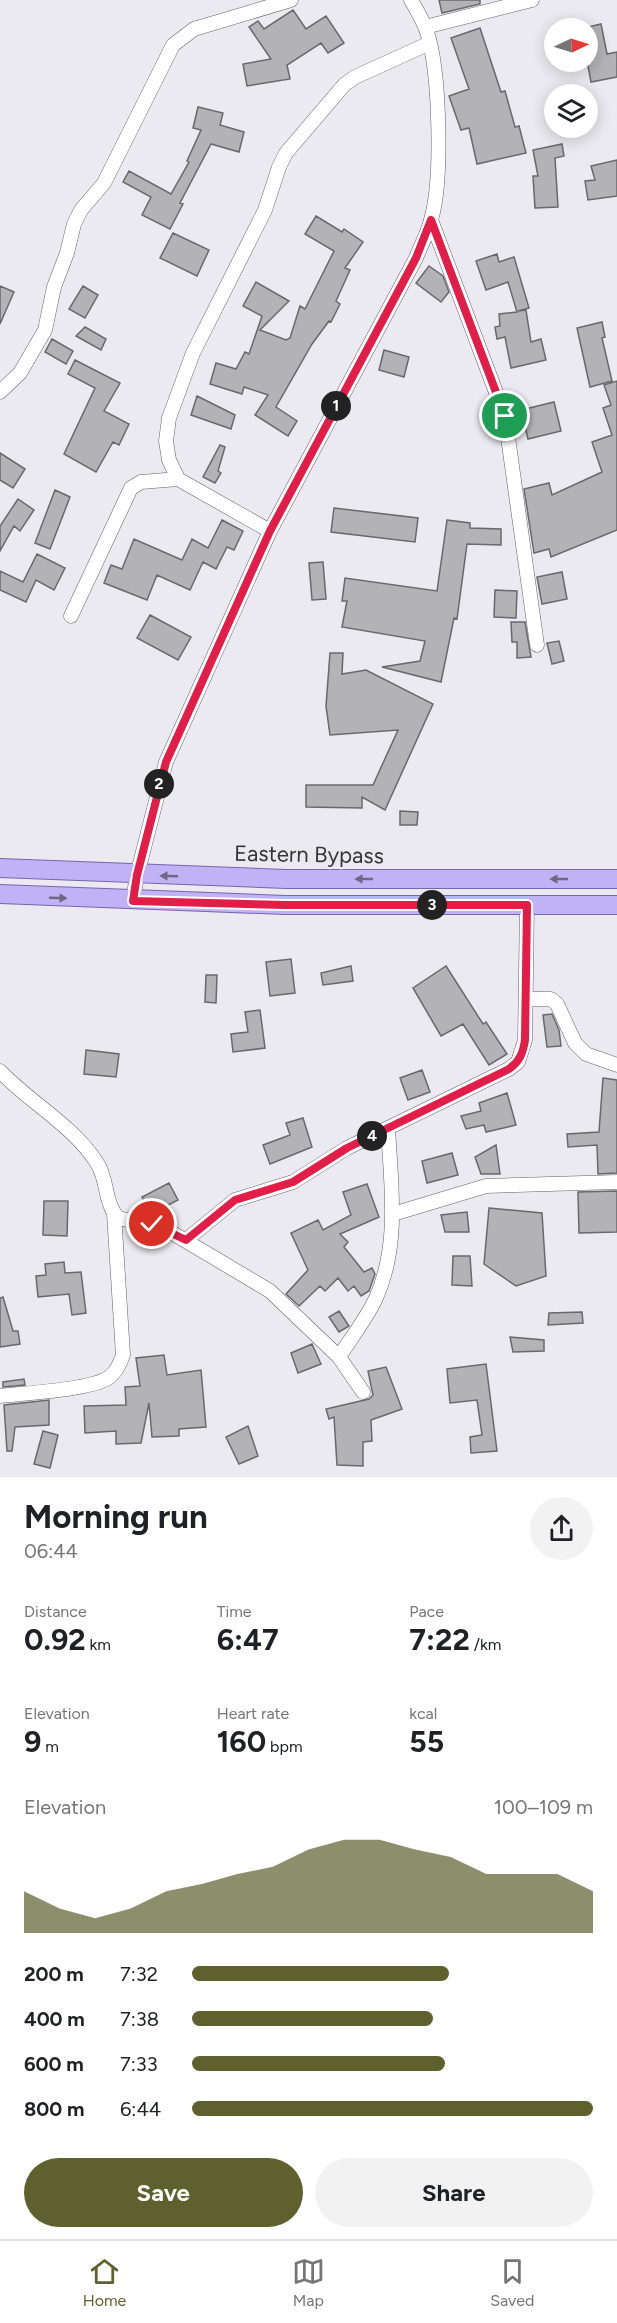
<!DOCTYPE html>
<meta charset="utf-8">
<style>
:root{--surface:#fff;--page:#f2f2f2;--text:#202124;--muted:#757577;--line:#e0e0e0;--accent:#5e602e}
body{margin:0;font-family:Figtree,sans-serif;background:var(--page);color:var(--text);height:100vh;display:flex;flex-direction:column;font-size:22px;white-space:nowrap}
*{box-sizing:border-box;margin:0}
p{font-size:20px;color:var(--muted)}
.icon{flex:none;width:33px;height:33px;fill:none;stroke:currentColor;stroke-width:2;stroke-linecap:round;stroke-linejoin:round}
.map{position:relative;height:1477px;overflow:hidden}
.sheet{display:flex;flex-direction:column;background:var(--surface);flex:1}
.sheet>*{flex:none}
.needle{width:39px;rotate:86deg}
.fabs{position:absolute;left:544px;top:18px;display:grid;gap:12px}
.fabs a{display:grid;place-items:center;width:54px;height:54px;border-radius:50%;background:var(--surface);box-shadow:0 3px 15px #0003;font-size:30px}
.pin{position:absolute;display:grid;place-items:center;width:51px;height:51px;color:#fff;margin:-26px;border:3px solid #fff;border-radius:50%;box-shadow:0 2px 6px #0007}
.km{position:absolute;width:30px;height:30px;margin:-15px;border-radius:50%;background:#222;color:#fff;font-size:16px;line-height:30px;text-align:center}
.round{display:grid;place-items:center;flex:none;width:63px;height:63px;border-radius:32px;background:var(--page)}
.overview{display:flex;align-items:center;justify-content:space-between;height:102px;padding:0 24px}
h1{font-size:33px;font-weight:700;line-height:45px}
.metrics{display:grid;grid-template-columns:repeat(3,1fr);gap:9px;height:102px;padding:6px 24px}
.metrics div{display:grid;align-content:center}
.metrics b{font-size:30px;font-weight:700}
.metrics small{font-size:16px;font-weight:400}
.metrics p{font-size:16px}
.chart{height:168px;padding:12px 24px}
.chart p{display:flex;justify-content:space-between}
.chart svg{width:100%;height:108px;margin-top:6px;fill:var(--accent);opacity:.7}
.action{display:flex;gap:12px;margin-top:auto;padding:12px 24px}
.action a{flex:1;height:69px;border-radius:36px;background:var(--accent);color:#fff;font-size:24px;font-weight:700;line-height:69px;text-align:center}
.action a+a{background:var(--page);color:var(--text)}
ul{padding:0 24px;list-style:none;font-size:20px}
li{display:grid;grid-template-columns:96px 72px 1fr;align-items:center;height:45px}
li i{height:15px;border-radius:8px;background:var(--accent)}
.tab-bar{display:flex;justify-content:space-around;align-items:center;height:84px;border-top:2px solid var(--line);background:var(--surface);font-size:16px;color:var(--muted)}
.tab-bar a{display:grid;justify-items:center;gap:3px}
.tab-bar .on{color:var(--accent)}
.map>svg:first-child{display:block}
</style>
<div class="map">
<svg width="617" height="1477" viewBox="0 0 617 1477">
<rect width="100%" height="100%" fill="#ebeaf0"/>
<!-- building -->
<path fill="#b2b2b7" stroke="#69686d" stroke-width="1.5" d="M 439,0 L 480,0 L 480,4 L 442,13 Z
M 293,10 L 306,29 L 326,16 L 344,43 L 328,53 L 321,43 L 287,65 L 290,79 L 247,86 L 243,64 L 271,59 L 249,27 L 258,21 L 264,29 Z
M 601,24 L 607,54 L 617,52 L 617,77 L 591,82 L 588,66 L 588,27 Z
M 480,28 L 501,92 L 505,91 L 515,127 L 519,126 L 526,153 L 477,164 L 469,128 L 461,130 L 449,96 L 469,89 L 451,38 Z
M 198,107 L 223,113 L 220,125 L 244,132 L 239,152 L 211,144 L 180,203 L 183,204 L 170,229 L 142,215 L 151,197 L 123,182 L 129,171 L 171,194 L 189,162 L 187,161 L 201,130 L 193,128 Z
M 562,144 L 564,156 L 555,158 L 558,207 L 535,208 L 533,176 L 538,176 L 533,150 Z
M 617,160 L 617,196 L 588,200 L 585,181 L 595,180 L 591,166 Z
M 316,216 L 342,232 L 344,229 L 363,242 L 345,268 L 350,270 L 336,301 L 340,304 L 331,322 L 329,321 L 312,344 L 276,407 L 297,421 L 288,436 L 255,415 L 268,395 L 244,387 L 242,394 L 210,384 L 216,363 L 236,369 L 245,352 L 249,354 L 262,316 L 243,306 L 256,282 L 289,301 L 260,330 L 286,340 L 290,338 L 300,306 L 305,309 L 334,251 L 305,234 Z
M 173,233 L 209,250 L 197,276 L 160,258 Z
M 497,254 L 499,262 L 514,257 L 529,308 L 518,311 L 526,310 L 531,342 L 541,339 L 546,360 L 511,368 L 505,337 L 497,339 L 495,327 L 500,326 L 499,314 L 517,312 L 508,282 L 486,290 L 476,261 Z
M 429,266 L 443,276 L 449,292 L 441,302 L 416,283 Z
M 0,286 L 14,292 L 0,324 Z
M 83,286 L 98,295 L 85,318 L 69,309 Z
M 602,322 L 605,337 L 602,338 L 612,381 L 590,387 L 577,328 Z
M 85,327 L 106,339 L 101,350 L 76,336 Z
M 52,339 L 73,351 L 66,364 L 45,352 Z
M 384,350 L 409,357 L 404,377 L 379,370 Z
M 75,360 L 120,383 L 104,411 L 129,424 L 119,445 L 113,442 L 96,472 L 64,454 L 95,388 L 68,374 Z
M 617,381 L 617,530 L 551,557 L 549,549 L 534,553 L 524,489 L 549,483 L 552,495 L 602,472 L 592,442 L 612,435 L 603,408 L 611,405 L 604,385 Z
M 197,396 L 235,415 L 231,429 L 191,415 Z
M 554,402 L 561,431 L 528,439 L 521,410 Z
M 220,445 L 225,447 L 218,471 L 221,473 L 215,483 L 203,477 Z
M 0,453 L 25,469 L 13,488 L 0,480 Z
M 55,490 L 70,497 L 50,549 L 35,543 Z
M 18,499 L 34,510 L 20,531 L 14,526 L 0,551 L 0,526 Z
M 334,508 L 418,518 L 415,542 L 331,532 Z
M 222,520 L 243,531 L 234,550 L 227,547 L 216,569 L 203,562 L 190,590 L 157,575 L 147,600 L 104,583 L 111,565 L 122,569 L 134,539 L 182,560 L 192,539 L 208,548 Z
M 447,520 L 470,523 L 470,528 L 501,529 L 501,545 L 467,544 L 457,619 L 454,618 L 441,682 L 382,667 L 420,661 L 425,641 L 342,627 L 347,601 L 342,601 L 345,578 L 437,591 Z
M 37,554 L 65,568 L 54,590 L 36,580 L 26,602 L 0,590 L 0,571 L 23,582 Z
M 323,562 L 326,599 L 312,600 L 309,563 Z
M 562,572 L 567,599 L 542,604 L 537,577 Z
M 495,590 L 517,591 L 516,618 L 494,617 Z
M 150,615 L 191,637 L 178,660 L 137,638 Z
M 511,622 L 525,622 L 531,657 L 517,658 L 517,642 L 512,642 Z
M 559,641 L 564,661 L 552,664 L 547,643 Z
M 330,653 L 343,653 L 342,674 L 366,670 L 433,704 L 385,810 L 362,797 L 362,808 L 306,807 L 306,785 L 373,785 L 398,730 L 330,735 L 326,706 Z
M 400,811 L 418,812 L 417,825 L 400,825 Z
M 291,959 L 295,993 L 270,996 L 266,962 Z
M 351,966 L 353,981 L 323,985 L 321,973 Z
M 446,966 L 483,1024 L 486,1022 L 507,1054 L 489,1065 L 463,1024 L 441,1036 L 413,988 Z
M 206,975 L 217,975 L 216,1003 L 205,1002 Z
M 260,1010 L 265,1048 L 233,1052 L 231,1034 L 248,1032 L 245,1012 Z
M 552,1014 L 559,1030 L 561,1046 L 547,1047 L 543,1015 Z
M 86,1050 L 119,1054 L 116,1077 L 84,1074 Z
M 422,1070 L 430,1092 L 408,1100 L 400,1078 Z
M 603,1078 L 617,1080 L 617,1173 L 598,1174 L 597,1145 L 568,1147 L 567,1134 L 599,1132 Z
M 507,1093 L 516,1125 L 486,1132 L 484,1125 L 466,1129 L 461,1116 L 481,1111 L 479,1103 Z
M 303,1118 L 312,1147 L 270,1164 L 263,1145 L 290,1135 L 286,1123 Z
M 496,1145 L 500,1174 L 481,1174 L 475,1157 Z
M 452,1153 L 458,1175 L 427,1183 L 422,1161 Z
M 169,1183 L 178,1200 L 151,1214 L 142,1197 Z
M 367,1184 L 379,1217 L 340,1234 L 348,1242 L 344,1247 L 364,1272 L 372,1268 L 375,1274 L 369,1291 L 361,1296 L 354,1286 L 348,1291 L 338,1278 L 325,1291 L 320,1286 L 299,1306 L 286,1294 L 308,1270 L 291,1233 L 318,1220 L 323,1230 L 351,1215 L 343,1192 Z
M 617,1191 L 617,1232 L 579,1233 L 578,1192 Z
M 44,1201 L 68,1201 L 67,1236 L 43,1235 Z
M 489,1208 L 542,1213 L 546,1276 L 516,1286 L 484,1264 Z
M 467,1212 L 469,1232 L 445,1232 L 441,1215 Z
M 453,1256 L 470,1256 L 472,1286 L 452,1285 Z
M 64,1262 L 65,1273 L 81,1272 L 86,1313 L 72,1315 L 69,1294 L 38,1297 L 36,1276 L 46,1275 L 45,1264 Z
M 3,1297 L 13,1331 L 18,1331 L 20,1344 L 0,1347 L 0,1298 Z
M 339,1311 L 349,1326 L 339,1332 L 329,1317 Z
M 582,1312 L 583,1323 L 548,1325 L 549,1313 Z
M 510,1337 L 544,1340 L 544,1351 L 513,1352 Z
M 312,1344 L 321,1364 L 298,1373 L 291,1353 Z
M 164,1355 L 167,1375 L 201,1370 L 206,1427 L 179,1429 L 179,1436 L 152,1437 L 149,1403 L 141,1443 L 116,1444 L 116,1431 L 85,1433 L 84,1406 L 126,1405 L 125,1387 L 140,1386 L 136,1358 Z
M 486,1364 L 497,1451 L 471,1453 L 470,1437 L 482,1435 L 477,1400 L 450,1403 L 447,1369 Z
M 386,1367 L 402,1409 L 371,1420 L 372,1441 L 363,1442 L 363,1466 L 337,1465 L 334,1417 L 329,1419 L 326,1409 L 369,1399 L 373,1395 L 368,1371 Z
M 24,1379 L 25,1385 L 3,1387 L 3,1382 Z
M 49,1400 L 49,1425 L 15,1427 L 12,1451 L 7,1451 L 4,1405 Z
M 248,1426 L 258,1456 L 239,1464 L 226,1437 Z
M 43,1431 L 58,1435 L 50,1468 L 34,1464 Z"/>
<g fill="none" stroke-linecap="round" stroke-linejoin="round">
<defs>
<path id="minor" d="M 425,27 L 532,0
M 431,220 L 505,416 L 537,645
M 0,392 L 20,373 L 45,330 L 54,287 L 67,253 L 74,224 L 81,210 L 104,183 L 173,45 L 194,29 L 291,0
M 178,479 L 270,531
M 71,616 L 131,488 L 141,482 L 178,479 L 169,460 L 166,441 L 169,418 L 193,353 L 265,210 L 279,167 L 286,153 L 344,85 L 355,77 L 430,43
M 133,901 L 137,875 L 166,762 L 270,531 L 416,258 C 421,245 428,233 431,220 C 443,179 440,68 426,29 C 422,19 416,9 411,0
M 526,999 L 551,999 L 557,1004 L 575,1043 L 586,1054 L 617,1065
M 0,1071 C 30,1103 73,1125 97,1163 C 108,1179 104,1203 118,1218 L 164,1228 L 270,1291 L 339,1357 L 363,1392
M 393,1214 L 486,1186 L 617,1182
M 186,1240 L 235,1200 L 293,1182 L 347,1148 L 509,1069 L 518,1062 L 525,1040 L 527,905
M 339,1357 C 351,1338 367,1318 376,1298 C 400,1245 391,1184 388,1128
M 0,1396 C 25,1393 89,1390 108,1378 C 116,1373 120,1364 123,1355 L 114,1213"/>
<path id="major" d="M 0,868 L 286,879 L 617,879
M 0,894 L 285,905 L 617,905"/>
</defs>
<!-- minor casing -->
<use href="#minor" stroke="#626266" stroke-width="15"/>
<!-- major casing -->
<use href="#major" stroke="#7565b0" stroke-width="20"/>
<!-- minor -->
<use href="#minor" stroke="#fff" stroke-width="14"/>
<!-- major -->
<use href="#major" stroke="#c1b2f6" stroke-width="18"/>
</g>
<!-- one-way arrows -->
<defs><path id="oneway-solid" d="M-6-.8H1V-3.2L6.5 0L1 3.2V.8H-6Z" transform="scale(1.5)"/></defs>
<g fill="#6e6884">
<use href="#oneway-solid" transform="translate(169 876) rotate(-178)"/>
<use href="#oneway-solid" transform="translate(364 879) rotate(180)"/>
<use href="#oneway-solid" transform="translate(559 879) rotate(180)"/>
<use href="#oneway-solid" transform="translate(58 898) rotate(2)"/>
</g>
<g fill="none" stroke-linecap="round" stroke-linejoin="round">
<defs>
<path id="route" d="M 152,1224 L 186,1240 L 235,1200 L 293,1182 L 347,1148 L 509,1069 C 520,1061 523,1053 525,1040 L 527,905 L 285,905 L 133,901 L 137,875 L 166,762 L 270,531 L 416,258 L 431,220 L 505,416"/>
</defs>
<!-- route casing -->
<use href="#route" stroke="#fff" stroke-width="12"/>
<!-- route -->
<use href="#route" stroke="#e11d48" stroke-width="8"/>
</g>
<g text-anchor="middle" stroke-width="4.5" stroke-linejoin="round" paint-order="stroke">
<!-- street labels -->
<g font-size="22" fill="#363638" stroke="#ebeaf0">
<text transform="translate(309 854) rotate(1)" y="8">Eastern Bypass</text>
</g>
</g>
</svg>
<div class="fabs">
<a><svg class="needle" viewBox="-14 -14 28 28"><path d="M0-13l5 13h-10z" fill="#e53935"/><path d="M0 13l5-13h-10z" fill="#757577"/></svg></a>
<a><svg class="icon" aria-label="layers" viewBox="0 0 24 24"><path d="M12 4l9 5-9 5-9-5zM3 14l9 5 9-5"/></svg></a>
</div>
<div class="pin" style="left:505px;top:416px;background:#1e9e55"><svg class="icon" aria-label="arrive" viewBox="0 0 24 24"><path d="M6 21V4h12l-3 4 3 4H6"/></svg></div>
<div class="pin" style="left:152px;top:1224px;background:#d93025"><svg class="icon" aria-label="check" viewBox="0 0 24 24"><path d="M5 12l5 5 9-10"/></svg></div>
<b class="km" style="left:336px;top:406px">1</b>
<b class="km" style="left:159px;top:784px">2</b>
<b class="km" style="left:432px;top:905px">3</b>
<b class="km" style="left:372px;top:1136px">4</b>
</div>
<section class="sheet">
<div class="overview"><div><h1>Morning run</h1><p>06:44</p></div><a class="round"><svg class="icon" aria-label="share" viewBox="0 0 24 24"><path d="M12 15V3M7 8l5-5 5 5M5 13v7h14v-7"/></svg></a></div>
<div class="metrics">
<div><p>Distance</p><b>0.92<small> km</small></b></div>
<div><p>Time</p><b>6:47</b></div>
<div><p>Pace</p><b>7:22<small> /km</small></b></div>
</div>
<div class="metrics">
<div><p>Elevation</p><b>9<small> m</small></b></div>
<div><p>Heart rate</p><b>160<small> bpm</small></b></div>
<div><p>kcal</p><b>55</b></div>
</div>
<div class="chart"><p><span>Elevation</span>100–109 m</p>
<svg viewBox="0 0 160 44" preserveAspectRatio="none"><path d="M0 44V27L10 34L20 38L30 34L40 27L50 24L60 20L70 17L80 10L90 6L100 6L110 10L120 13L130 20L140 20L150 20L160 27V44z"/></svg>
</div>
<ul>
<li><b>200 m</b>7:32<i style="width:64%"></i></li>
<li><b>400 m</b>7:38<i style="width:60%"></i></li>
<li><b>600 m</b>7:33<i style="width:63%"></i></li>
<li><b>800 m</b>6:44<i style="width:100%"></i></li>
</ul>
<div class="action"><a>Save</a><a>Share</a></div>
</section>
<nav class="tab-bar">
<a class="on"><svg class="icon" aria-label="home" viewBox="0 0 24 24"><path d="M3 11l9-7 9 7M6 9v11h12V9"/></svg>Home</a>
<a><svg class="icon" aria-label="map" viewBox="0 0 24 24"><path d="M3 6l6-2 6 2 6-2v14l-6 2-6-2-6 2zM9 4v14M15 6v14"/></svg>Map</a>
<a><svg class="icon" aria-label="saved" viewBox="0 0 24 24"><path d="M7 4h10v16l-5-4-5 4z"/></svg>Saved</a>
</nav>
